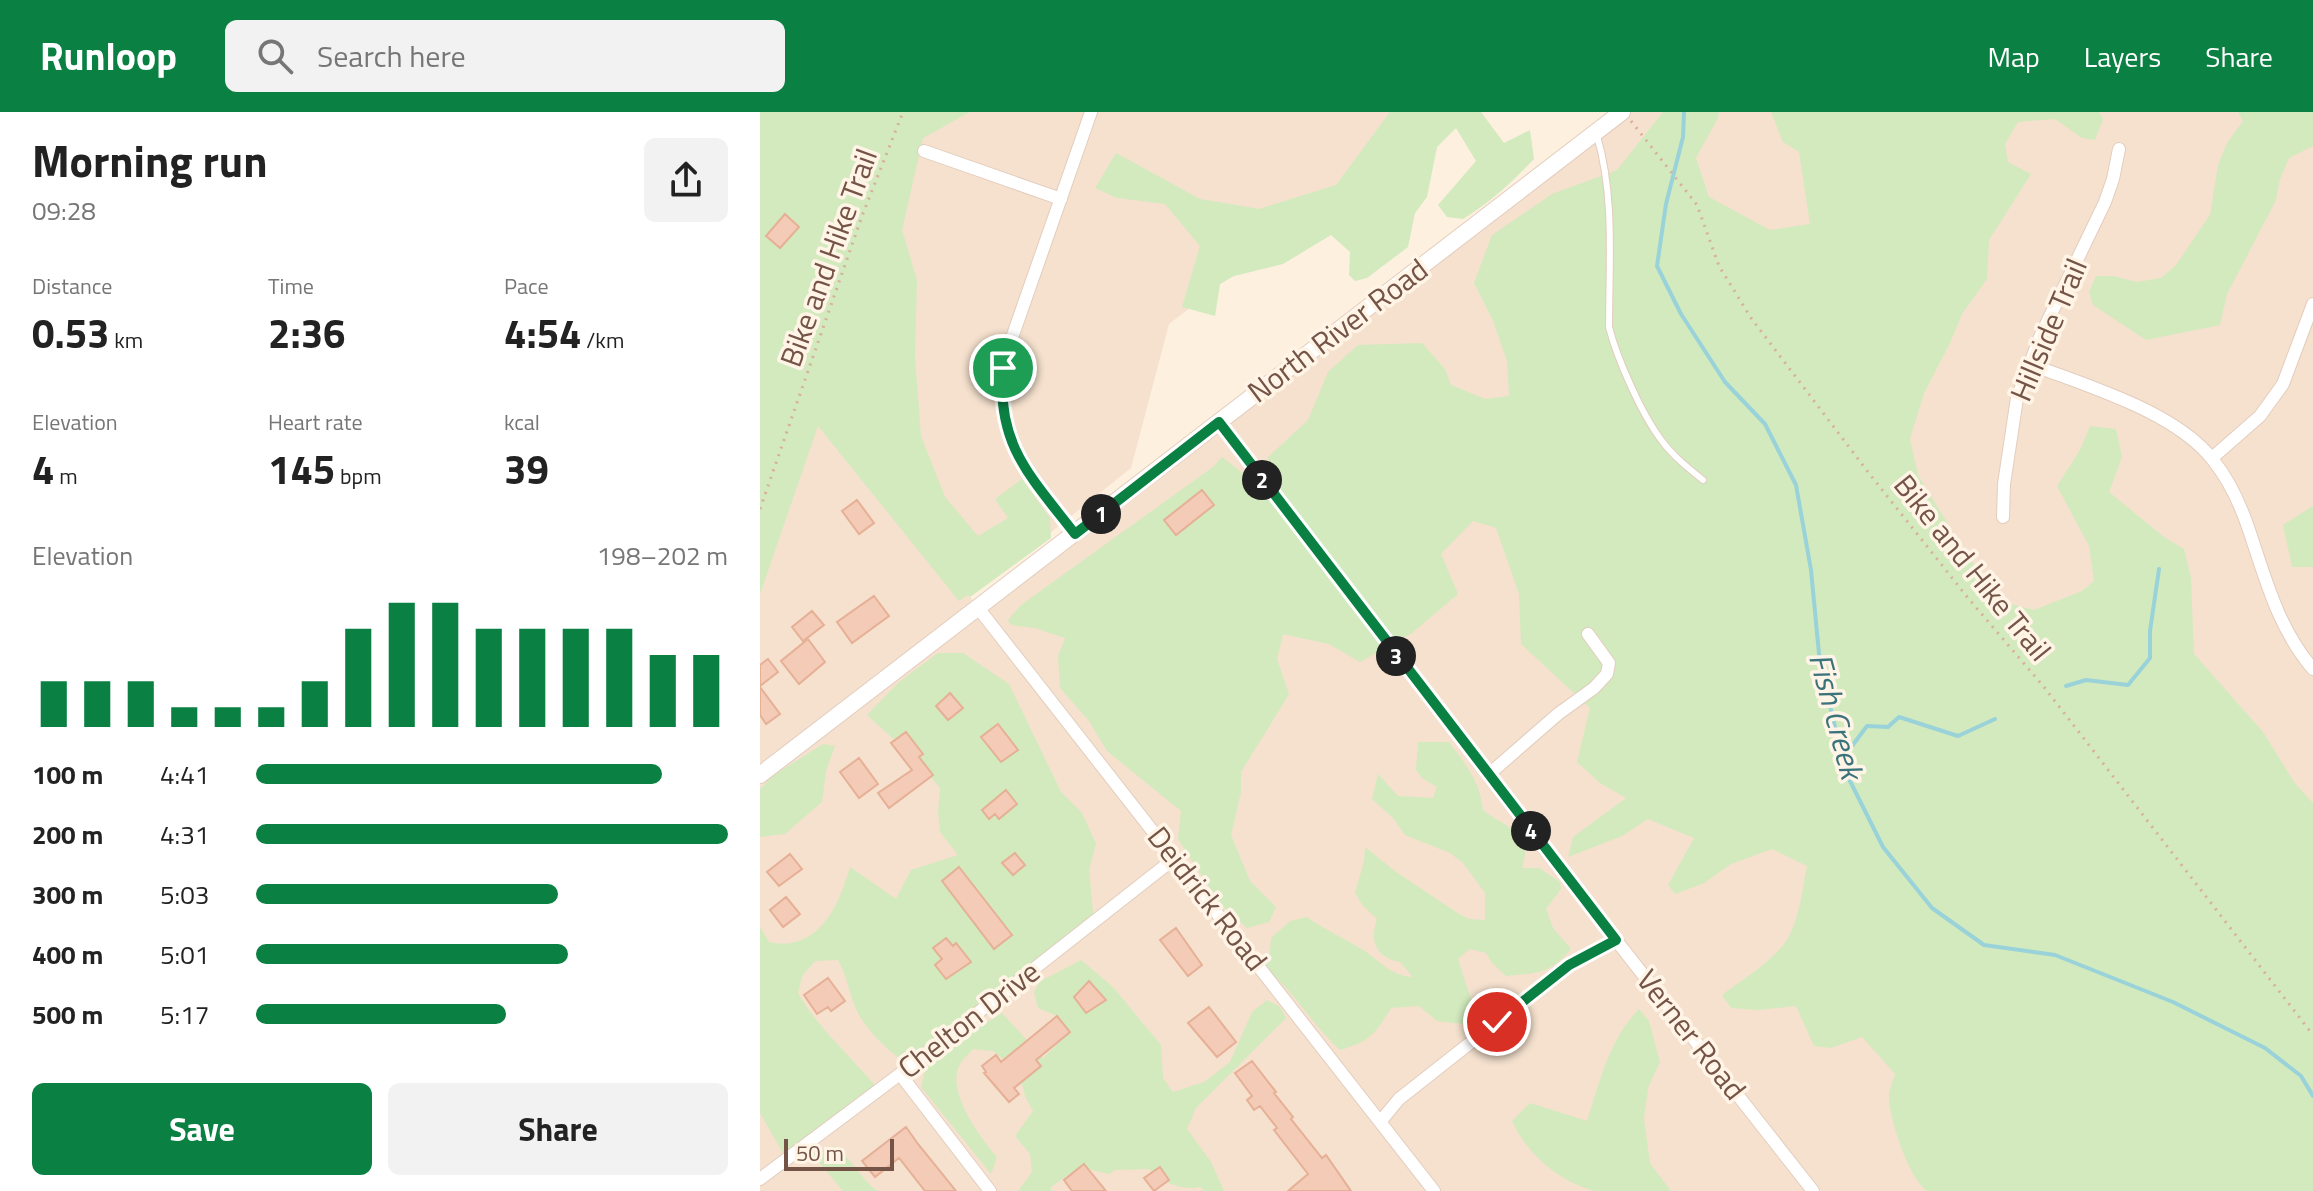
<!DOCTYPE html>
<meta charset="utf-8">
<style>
:root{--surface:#fff;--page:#f2f2f2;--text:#222;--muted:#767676;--accent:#0b8043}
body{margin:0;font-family:"Titillium Web",sans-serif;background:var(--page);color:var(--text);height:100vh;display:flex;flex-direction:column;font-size:30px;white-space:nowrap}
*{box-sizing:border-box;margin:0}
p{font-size:26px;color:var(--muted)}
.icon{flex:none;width:44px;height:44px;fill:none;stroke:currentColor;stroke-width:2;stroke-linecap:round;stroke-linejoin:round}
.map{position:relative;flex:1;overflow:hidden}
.side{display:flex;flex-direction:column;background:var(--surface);width:760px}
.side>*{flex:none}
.scale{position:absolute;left:24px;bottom:20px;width:110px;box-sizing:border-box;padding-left:8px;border:4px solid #745446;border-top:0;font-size:22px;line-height:28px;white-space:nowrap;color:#745446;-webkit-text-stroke:6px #fff4e6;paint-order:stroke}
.pin{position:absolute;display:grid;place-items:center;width:68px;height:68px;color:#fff;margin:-34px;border:4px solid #fff;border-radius:50%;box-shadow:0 2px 8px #0007}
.km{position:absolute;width:40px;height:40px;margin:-20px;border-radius:50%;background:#222;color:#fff;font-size:22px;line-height:40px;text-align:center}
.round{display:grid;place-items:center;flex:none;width:84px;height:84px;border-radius:12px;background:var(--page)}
.headline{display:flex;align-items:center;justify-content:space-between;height:136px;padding:0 32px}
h1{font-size:44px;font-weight:700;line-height:60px}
.stats{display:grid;grid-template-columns:repeat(3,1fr);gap:12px;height:136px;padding:8px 32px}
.stats div{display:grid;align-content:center}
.stats b{font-size:40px;font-weight:700}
.stats small{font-size:22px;font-weight:400}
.stats p{font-size:22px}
.chart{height:224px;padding:16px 32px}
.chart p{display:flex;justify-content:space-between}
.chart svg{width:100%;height:144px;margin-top:8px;stroke:var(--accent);stroke-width:6}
.cta{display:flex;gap:16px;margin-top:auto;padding:16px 32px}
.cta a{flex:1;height:92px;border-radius:12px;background:var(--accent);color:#fff;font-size:32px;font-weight:700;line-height:92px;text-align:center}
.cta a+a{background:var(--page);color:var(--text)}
ul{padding:0 32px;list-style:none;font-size:26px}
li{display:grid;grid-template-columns:128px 96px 1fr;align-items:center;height:60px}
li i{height:20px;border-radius:10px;background:var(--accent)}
header{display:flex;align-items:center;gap:48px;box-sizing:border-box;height:112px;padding:0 40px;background:var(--accent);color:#fff}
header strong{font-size:38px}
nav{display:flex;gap:44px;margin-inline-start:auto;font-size:28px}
.search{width:560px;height:72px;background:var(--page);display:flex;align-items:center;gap:20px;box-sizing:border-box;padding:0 28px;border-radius:12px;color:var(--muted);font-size:30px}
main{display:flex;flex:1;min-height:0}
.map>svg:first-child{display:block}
</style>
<header>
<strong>Runloop</strong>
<div class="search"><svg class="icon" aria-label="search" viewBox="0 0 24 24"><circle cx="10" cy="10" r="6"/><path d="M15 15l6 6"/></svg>Search here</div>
<nav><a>Map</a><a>Layers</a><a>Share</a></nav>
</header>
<main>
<section class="side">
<div class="headline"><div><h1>Morning run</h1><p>09:28</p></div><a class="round"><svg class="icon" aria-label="share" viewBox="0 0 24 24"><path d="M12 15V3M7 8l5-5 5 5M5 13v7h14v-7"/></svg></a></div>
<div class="stats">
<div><p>Distance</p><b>0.53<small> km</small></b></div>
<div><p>Time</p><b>2:36</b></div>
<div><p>Pace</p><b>4:54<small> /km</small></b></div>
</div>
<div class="stats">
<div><p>Elevation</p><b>4<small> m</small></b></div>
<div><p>Heart rate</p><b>145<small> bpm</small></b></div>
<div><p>kcal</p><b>39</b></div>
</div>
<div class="chart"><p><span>Elevation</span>198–202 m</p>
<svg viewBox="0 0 160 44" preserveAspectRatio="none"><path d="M5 44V30M15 44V30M25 44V30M35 44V38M45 44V38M55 44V38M65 44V30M75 44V14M85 44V6M95 44V6M105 44V14M115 44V14M125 44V14M135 44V14M145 44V22M155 44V22"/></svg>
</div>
<ul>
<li><b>100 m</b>4:41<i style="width:86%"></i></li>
<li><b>200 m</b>4:31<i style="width:100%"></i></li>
<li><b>300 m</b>5:03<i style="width:64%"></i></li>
<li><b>400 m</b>5:01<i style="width:66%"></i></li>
<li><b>500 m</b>5:17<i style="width:53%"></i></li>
</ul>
<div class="cta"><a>Save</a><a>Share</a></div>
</section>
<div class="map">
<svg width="1553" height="1079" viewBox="0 0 1553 1079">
<rect width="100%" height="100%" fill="#fdf0df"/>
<!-- residential -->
<path fill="#f5e1ce" d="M 159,0 L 684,0 L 409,212 L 371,356 L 210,485 L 219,496 L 861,0 L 1553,0 L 1553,1079 L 0,1079 L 0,222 Z"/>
<!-- green -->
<path fill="#d2eabe" d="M 0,0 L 210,0 L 163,26 L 142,118 L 157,168 L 155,245 L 161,324 L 185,385 L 218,424 L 248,406 L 235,387 L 262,367 L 290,406 L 291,426 L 210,485 L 208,483 L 199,489 L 58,314 L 0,482 Z
M 630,0 L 721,0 L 744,31 L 770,18 L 774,47 C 752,70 731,90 703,107 L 687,105 L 678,93 L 716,49 L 696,16 L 677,35 L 667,85 L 655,101 L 648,135 L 607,166 L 595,169 L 589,163 L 590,140 L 571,123 L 523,152 L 474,164 L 460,172 L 455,204 L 422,195 L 440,134 L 405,92 L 357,86 L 335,76 L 356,41 L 440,87 L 499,97 L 576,73 Z
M 903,0 L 959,0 L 958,6 L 936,46 L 949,85 L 1010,118 L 1050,112 L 1039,40 L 1023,30 L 1011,0 L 1339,0 L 1343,7 L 1335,28 L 1322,26 L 1295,7 L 1258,10 L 1245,32 L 1248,50 L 1271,62 L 1229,128 L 1227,167 L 1202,202 L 1189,233 L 1164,281 L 1150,327 L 1158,363 L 1208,445 L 1247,491 L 1274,498 L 1322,479 L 1334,469 L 1329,434 L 1297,374 L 1320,338 L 1330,314 L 1356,317 L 1362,345 L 1349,380 L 1404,425 L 1424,437 L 1431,466 L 1434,542 L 1503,620 L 1534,670 L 1553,691 L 1553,1079 L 1167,1079 C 1149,1067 1130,1008 1129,987 C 1128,979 1133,970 1135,962 L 1102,925 L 1071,936 L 1054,934 L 1036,894 L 998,898 L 971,896 L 962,883 C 982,868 1016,847 1028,826 C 1040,805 1042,778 1047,754 L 1012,737 L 971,752 L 944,771 L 915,782 L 908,773 L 934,726 L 888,707 L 862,724 L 808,745 L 813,725 L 866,686 L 840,671 L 817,650 L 830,596 L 761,532 L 759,482 L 736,416 L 713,409 L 681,442 L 698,482 L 652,521 L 600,550 L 569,532 L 523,522 L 517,547 L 529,582 L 481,660 L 481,680 L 471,723 L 490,769 L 516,795 L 509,810 L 487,816 L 461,793 L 418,727 L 421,699 L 347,639 L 329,609 L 300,576 L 298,544 L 305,526 L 275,516 L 251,513 L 248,508 L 261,493 L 453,355 L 462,345 L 499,374 L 512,354 L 507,346 L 548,308 L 568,260 L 598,233 L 662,231 L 685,257 L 691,273 L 725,287 L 749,284 L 747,249 L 733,209 L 714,171 L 732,123 L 792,82 L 857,58 Z
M 1478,0 L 1553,0 L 1553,34 L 1529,46 L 1520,67 L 1516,88 L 1467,182 L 1460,213 L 1386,228 L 1333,193 L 1329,180 L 1336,164 L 1353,164 L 1377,170 L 1401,166 L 1416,153 L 1450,103 L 1458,53 L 1467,31 L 1483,9 Z
M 1553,394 L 1553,455 L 1532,455 L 1523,413 Z
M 178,541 L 203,541 L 249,572 L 301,680 L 322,701 L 336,732 L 329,758 L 334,810 L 150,954 C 131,941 109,922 98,901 C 89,884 88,865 78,848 L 55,849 L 42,864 L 38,881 C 59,918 92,945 119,978 L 26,1046 L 0,1001 L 0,815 L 9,830 C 58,841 79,794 90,755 L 136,787 L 151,758 L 198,743 L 180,720 L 178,700 L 180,676 L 160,651 L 107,603 L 139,570 Z
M 658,630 L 689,630 C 706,652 720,670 723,698 C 747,717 774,720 762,756 L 779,756 L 800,770 L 801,777 L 786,797 L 793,816 L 811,837 C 790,862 777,861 746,864 L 732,851 L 726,841 L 710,837 L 698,847 L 713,894 L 703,912 L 677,909 L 659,894 L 631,896 C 616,921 609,930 580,938 C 552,913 534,878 504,855 L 510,839 L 511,826 L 530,809 L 547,805 C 565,818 584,826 603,838 C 620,849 631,864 653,865 L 640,850 C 617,846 609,830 617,807 L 603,794 L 595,781 L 604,749 L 605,735 L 636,760 L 699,802 L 709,807 L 725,808 L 725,781 L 703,751 L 690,741 L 645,723 L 633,706 L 612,687 L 618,662 L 638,684 L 673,686 L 677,675 L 662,666 L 656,658 Z
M 63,632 L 75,634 L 66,659 L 62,690 L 25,722 L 0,725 L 0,677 L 14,663 Z
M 321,848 L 353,875 L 401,933 L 403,966 L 413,980 L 444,970 L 470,950 L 492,900 L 507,888 L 520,895 L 526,906 L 436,996 L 427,1017 L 451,1050 L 464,1079 L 444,1079 L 440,1075 C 421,1079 402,1070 389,1057 L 355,1058 L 349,1062 L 328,1057 L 324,1052 L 291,1075 L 291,1079 L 258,1079 L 272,1060 L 270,1042 L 255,1024 L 273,999 L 265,984 L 259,960 L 233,939 L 213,937 C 209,942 203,947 200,952 C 185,978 220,1026 237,1045 L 231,1062 L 161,975 L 167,952 L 207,922 L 242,901 L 283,946 L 310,920 L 297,904 L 278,896 L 274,880 L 279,870 Z
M 879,897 L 889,909 L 900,950 L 888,976 L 884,1007 L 890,1051 L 911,1079 C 891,1079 854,1079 836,1079 C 800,1071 767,1042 752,1009 L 770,991 L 827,1009 C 840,969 849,928 879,897 Z
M 75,1034 C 92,1047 100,1066 117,1079 L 83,1079 L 52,1042 Z"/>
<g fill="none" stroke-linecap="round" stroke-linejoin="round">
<!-- stream -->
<path stroke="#9ad2d9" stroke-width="4" d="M 924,0 L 923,25 L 906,92 L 897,154 L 921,202 L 965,270 L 1005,312 L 1036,373 L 1051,458 L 1060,552 L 1086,661 L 1123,735 L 1172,796 L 1224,833 L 1295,843 L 1413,890 L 1505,936 L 1541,964 L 1553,984
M 1306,574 L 1326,568 L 1368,573 L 1390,546 L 1390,519 L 1399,457
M 1083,646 L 1107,614 L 1128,615 L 1139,605 L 1198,624 L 1235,607"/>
</g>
<!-- building -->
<path fill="#f3cbb6" stroke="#e6b096" stroke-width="2" d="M 25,102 L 39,115 L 20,136 L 6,124 Z
M 442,378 L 454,393 L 416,423 L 404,408 Z
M 97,388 L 114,411 L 99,422 L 82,399 Z
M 114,484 L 129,504 L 92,531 L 77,510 Z
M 52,499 L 64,513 L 43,529 L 32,515 Z
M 48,527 L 65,550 L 39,572 L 21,549 Z
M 8,547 L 18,560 L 0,574 L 0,553 Z
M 0,575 L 20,602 L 6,612 L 0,603 Z
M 190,581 L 203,596 L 188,608 L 176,594 Z
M 238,612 L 258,638 L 241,650 L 221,625 Z
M 146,620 L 163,642 L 159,645 L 173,663 L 129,696 L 118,681 L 152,658 L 131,631 Z
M 99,646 L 118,672 L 99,686 L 80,660 Z
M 246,678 L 257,692 L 239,707 L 235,702 L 229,707 L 222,698 Z
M 255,741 L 265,753 L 253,763 L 242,751 Z
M 30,742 L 42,757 L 19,774 L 7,760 Z
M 199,755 L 252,823 L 234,837 L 182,769 Z
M 26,785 L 40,802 L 23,815 L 10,798 Z
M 416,816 L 442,853 L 428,864 L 400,828 Z
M 186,826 L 193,834 L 196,831 L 211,850 L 186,867 L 175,853 L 182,847 L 173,836 Z
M 68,866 L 85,889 L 71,899 L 68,895 L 57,902 L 44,883 Z
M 329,869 L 346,888 L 326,901 L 314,885 Z
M 449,895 L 476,930 L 457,945 L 428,911 Z
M 297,904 L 310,920 L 276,948 L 281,954 L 254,976 L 259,982 L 249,990 L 224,961 L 226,960 L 222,954 L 236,943 L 241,950 Z
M 492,949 L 516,980 L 514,981 L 533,1005 L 531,1007 L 562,1046 L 566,1043 L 591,1079 L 528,1079 L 548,1062 L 514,1018 L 517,1016 L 500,994 L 494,998 L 487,988 L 492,984 L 475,961 Z
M 146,1015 L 158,1032 L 196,1079 L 165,1079 L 139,1046 L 115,1065 L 102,1049 Z
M 324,1052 L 328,1057 L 346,1079 L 312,1079 L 304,1068 Z
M 400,1055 L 409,1068 L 394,1079 L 384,1066 Z"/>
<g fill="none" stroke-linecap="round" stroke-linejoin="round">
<defs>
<path id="service" d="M 837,24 C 855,84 849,152 849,215 C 857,247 882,303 902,329 C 913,344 928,356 943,368"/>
<path id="minor" d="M 164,39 L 301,87
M 1270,252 C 1326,274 1415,299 1453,348 C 1469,368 1481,394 1489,418 C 1506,468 1518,516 1553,557
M 459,310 L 786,739 L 1053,1079
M 1452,346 L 1500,304 L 1523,272 L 1553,192
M 1243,405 L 1244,372 L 1257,286 L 1280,225 L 1345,90 L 1353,67 L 1359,37
M 315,422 C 270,363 227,320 247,240 L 331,0
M 219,497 L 674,1079
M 728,663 L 798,602 L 834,576 L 847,562 L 849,551 L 828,522
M 140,962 L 230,1079
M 620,1010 L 639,987 L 809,853 L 856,828
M 0,1067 L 140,962 L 415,746"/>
<path id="tertiary" d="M 0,663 L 862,0"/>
</defs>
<!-- service casing -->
<use href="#service" stroke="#e3cdbe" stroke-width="8"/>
<!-- minor casing -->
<use href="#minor" stroke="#e3cdbe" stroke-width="14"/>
<!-- tertiary casing -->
<use href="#tertiary" stroke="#e3cdbe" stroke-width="18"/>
<!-- path -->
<path stroke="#d8af9a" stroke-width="3" stroke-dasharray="2 6" stroke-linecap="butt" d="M 871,9 L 937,93 L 959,154 L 991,206 L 1108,360 L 1208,486 L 1284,575 L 1553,923
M 0,397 L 102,104 L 143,0"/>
<!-- service -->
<use href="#service" stroke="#fff" stroke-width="6"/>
<!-- minor -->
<use href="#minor" stroke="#fff" stroke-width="12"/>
<!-- tertiary -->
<use href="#tertiary" stroke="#fff" stroke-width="16"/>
</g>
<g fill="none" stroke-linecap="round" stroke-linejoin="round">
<defs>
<path id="route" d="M 243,256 C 236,333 271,365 315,422 L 459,310 L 856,828 L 809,853 L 737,910"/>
</defs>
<!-- route casing -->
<use href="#route" stroke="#fff" stroke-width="16"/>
<!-- route -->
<use href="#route" stroke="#0b8043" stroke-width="10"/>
</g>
<g text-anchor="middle" stroke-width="7" stroke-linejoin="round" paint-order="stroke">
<!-- street labels -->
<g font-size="30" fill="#745446" stroke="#fff4e6">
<text transform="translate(69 146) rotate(-70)" y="10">Bike and Hike Trail</text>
<text transform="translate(1289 218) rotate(-67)" y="10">Hillside Trail</text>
<text transform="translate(578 219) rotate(-37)" y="10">North River Road</text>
<text transform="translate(1212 456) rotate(51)" y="10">Bike and Hike Trail</text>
<text transform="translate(447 787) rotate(52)" y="10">Deidrick Road</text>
<text transform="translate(209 908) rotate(-38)" y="10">Chelton Drive</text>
<text transform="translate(931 923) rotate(52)" y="10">Verner Road</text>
</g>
<!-- water labels -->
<g font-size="32" font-style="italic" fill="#3a737b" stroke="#fff4e6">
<text transform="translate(1076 604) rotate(75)" y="11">Fish Creek</text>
</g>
</g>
</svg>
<div class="scale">50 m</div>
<div class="pin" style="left:243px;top:256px;background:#1e9e55"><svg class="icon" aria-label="arrive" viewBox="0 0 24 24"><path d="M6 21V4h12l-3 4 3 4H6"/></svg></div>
<div class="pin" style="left:737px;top:910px;background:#d93025"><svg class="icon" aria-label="check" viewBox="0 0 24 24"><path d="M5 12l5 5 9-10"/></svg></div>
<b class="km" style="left:341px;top:402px">1</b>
<b class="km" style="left:502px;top:368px">2</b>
<b class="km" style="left:636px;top:544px">3</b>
<b class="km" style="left:771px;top:719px">4</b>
</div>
</main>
